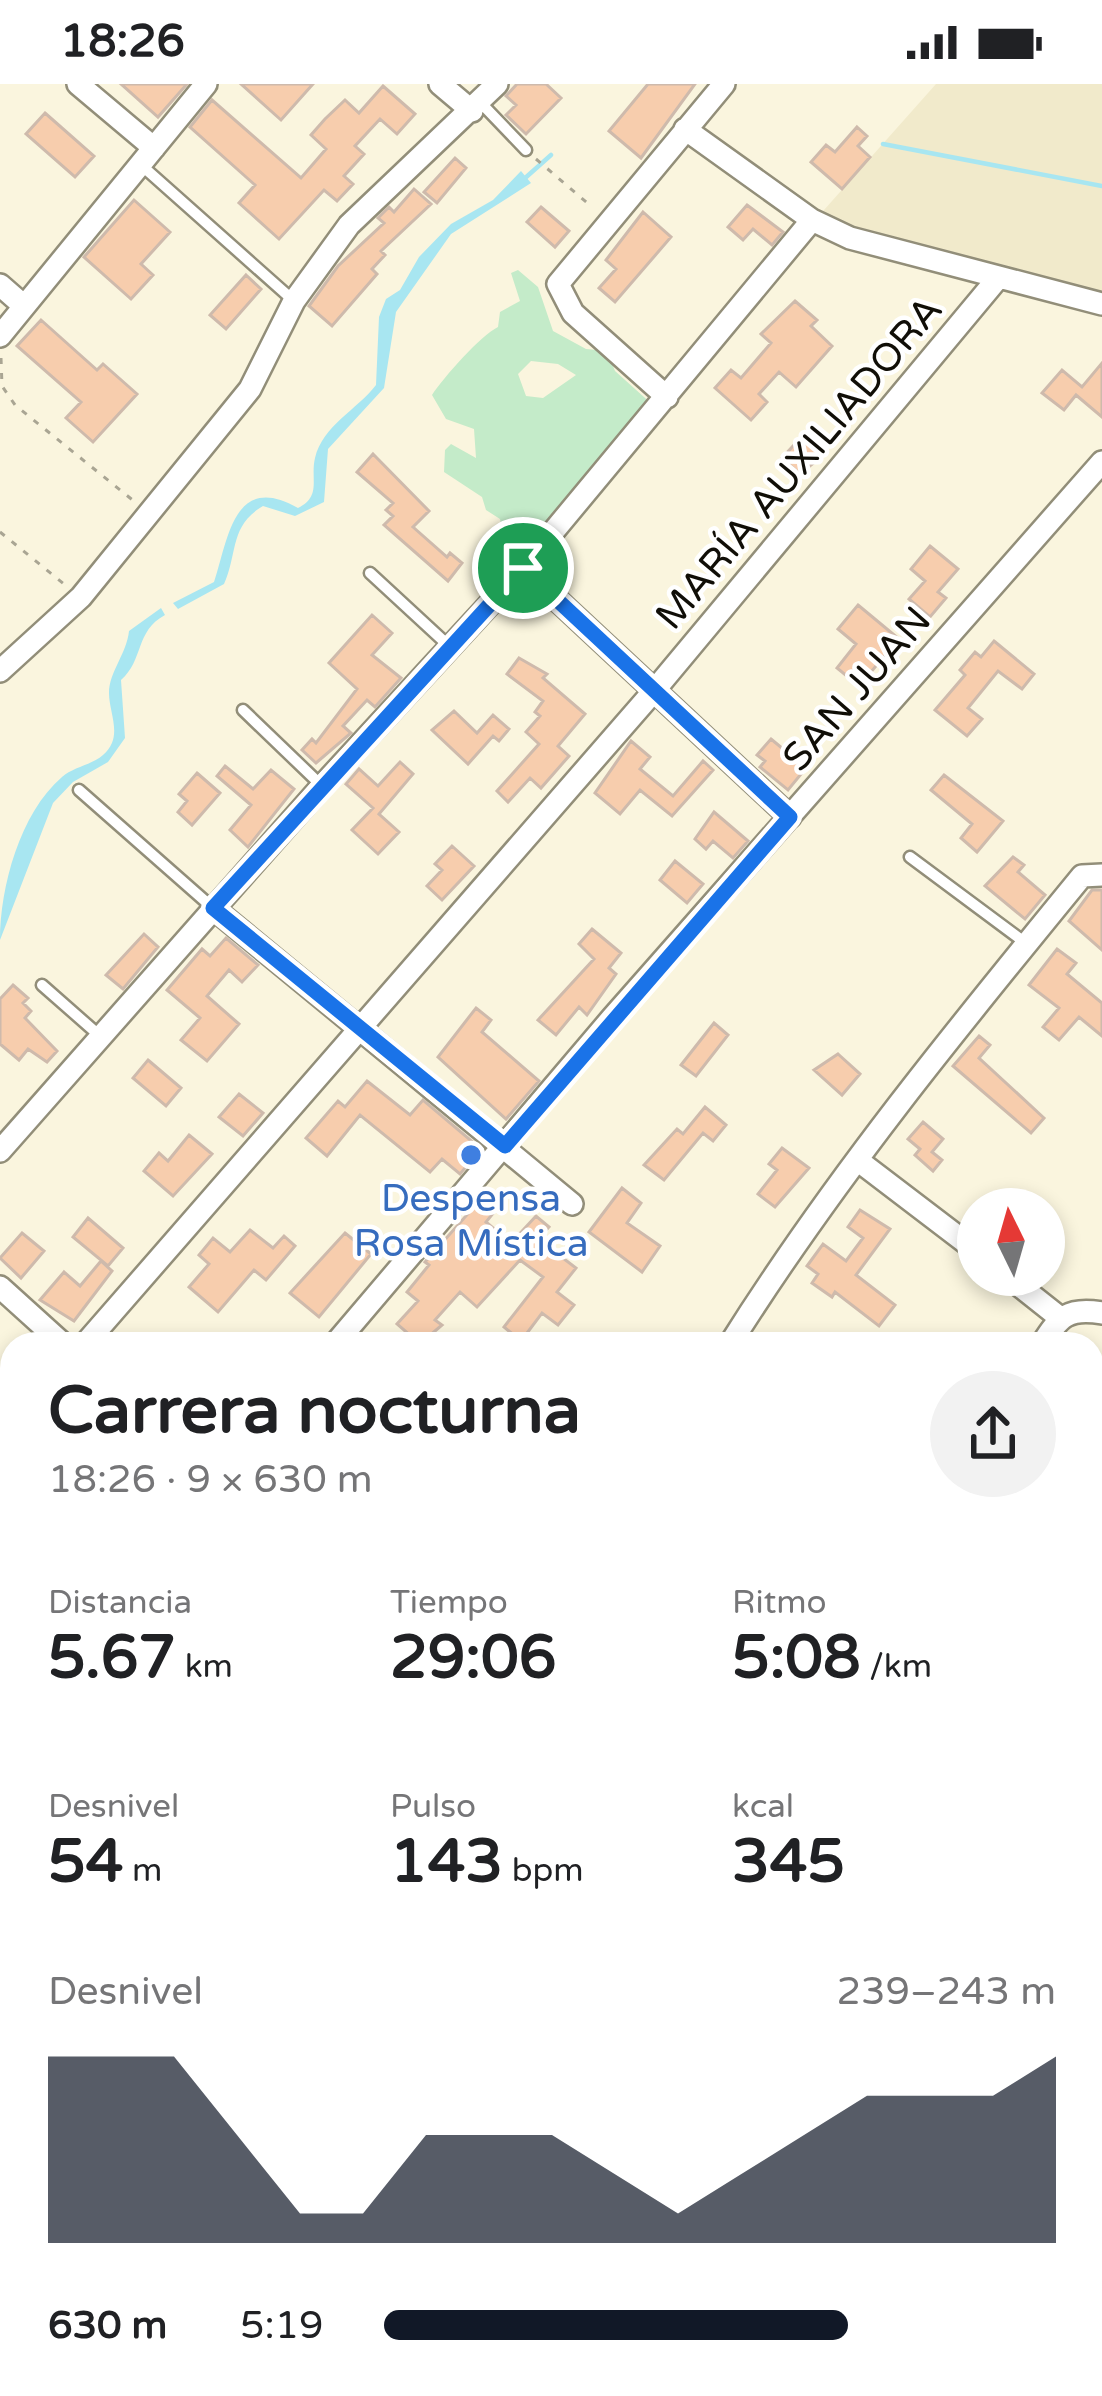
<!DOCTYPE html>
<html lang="es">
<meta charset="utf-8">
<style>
:root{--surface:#fff;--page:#f2f2f2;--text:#202124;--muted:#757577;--accent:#111827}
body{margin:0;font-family:"Varela Round",sans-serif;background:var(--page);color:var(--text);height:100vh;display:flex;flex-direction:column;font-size:45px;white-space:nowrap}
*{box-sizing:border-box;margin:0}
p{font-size:39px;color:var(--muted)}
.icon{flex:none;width:66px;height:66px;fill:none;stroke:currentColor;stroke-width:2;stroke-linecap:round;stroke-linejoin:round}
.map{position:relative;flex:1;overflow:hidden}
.details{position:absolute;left:0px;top:1248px;width:1104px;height:1065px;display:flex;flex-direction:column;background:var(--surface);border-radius:36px 36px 0 0;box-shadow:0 6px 18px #0003}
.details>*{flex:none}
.needle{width:78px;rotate:355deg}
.buttons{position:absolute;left:957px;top:1104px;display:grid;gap:24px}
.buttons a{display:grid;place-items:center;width:108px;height:108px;border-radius:50%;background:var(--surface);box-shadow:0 6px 18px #0003;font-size:60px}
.pin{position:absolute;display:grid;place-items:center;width:102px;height:102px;color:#fff;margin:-51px;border:6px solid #fff;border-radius:50%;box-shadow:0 3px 12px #0007}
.round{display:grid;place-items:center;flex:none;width:126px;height:126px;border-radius:63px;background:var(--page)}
.headline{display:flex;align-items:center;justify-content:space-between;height:204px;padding:0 48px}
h1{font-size:66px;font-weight:700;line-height:90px}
.stats{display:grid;grid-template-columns:repeat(3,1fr);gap:18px;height:204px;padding:12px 48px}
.stats div{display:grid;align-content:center}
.stats b{font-size:60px;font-weight:700}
.stats small{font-size:33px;font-weight:400}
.stats p{font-size:33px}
.chart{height:336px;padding:24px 48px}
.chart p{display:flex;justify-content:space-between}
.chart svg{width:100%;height:216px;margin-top:12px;fill:var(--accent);opacity:.7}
ul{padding:0 48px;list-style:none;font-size:39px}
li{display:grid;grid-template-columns:192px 144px 1fr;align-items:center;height:90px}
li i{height:30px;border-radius:15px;background:var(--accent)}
.status{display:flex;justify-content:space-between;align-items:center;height:84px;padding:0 60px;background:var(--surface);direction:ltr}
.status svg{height:33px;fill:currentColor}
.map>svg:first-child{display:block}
</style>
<div class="status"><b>18:26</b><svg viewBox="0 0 49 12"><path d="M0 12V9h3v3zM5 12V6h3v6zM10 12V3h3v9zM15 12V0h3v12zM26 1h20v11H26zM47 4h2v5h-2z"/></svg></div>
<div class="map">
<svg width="1102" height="2312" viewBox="0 0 1102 2312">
<rect width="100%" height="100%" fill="#faf5de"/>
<!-- built -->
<path fill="#f1eacb" d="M 936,0 L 1102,0 L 1102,211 L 816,135 Z
M 0,1724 L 12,1728 L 12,2038 L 0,2053 Z
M 1092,2101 L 1102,2103 L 1102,2256 L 1092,2269 Z
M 605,2301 L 1060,2301 L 1048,2312 L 596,2312 Z"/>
<!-- green -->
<path fill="#c4ebc9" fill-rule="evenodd" d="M 518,186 L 538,203 L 553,247 L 586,265 L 607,267 L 615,287 L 654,322 L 511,484 L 500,435 L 486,426 L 482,413 L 444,388 L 445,366 L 451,360 L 476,374 L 474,345 L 446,335 L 432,311 C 444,293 481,251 498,243 L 500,228 L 520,217 L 511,189 ZM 531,277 L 558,280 L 576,291 L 543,314 L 526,312 L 518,290 Z"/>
<!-- water -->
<path fill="#a8e6f1" d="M 521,87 L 531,99 L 451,150 L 396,228 L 384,304 L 328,365 L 324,418 L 295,432 L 263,422 C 229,442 238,469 224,500 L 178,525 L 173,519 L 214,498 C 228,457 233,387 298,424 C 322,412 310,395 315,374 C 323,341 357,326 376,301 L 379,233 L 386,215 L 400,206 L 419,173 L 451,140 L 493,116 Z
M 161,524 L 165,531 C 135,547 144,576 121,596 L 125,654 L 108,678 L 73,698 L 53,719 L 0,856 C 0,803 20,729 62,693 C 73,683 92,681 103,671 C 124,653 109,630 109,609 C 109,588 127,569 129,547 Z"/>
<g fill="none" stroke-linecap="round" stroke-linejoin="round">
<!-- stream -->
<path stroke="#a8e6f1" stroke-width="4.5" d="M 883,60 L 1102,102
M 524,95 L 551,71"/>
</g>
<!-- building -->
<path fill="#f7cdad" stroke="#cebaac" stroke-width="3" d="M 121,0 L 187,0 L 158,33 Z
M 241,0 L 313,0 L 281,36 Z
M 517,0 L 546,0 L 561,14 L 526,50 L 506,31 L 516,21 L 506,12 Z
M 648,0 L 695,0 L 641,74 L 609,47 Z
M 383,2 L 415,30 L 397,50 L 380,35 L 355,62 L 364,70 L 344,92 L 353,100 L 337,117 L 324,106 L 279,155 L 239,119 L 255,101 L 190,43 L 212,16 L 301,94 L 326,65 L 311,51 L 325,35 L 345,16 L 359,29 Z
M 45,29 L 94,72 L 75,93 L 26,50 Z
M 857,43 L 867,52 L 858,62 L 870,73 L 842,105 L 811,78 L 826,61 L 835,68 Z
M 455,74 L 466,84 L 437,119 L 424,108 Z
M 414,105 L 431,120 L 381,167 L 385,171 L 372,185 L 377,190 L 332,242 L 309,222 L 338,182 L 384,139 L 378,134 L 389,123 L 394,128 Z
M 134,116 L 170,148 L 141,180 L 153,191 L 131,215 L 84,173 Z
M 747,121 L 783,148 L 772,161 L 753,145 L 743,156 L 728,143 Z
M 541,123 L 569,147 L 555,163 L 527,138 Z
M 643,128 L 671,153 L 615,218 L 599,204 L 616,185 L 606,176 Z
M 246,191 L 261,205 L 226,245 L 210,231 Z
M 795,217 L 817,236 L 811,242 L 832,262 L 796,303 L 779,288 L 759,310 L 767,318 L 751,336 L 715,304 L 731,286 L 741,294 L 771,259 L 761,250 Z
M 41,236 L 97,286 L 103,280 L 137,310 L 93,358 L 66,334 L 81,318 L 17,262 Z
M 1102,279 L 1102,333 L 1076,311 L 1064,326 L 1042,309 L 1062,286 L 1082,303 Z
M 805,349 L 827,368 L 800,390 L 782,374 Z
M 373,370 L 429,427 L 413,443 L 447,473 L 450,469 L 462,479 L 448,497 L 384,441 L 393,432 L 386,426 L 393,419 L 357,388 Z
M 930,462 L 958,485 L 938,508 L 946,514 L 930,533 L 909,515 L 925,497 L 911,485 Z
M 858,521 L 899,555 L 859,602 L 837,584 L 856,560 L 838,545 Z
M 372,531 L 392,549 L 372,571 L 401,594 L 375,623 L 367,616 L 343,642 L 351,649 L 316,679 L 302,666 L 312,655 L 316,659 L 357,605 L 329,579 Z
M 994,557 L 1034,590 L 1022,605 L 998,587 L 968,624 L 982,635 L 967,652 L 935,626 L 965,591 L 960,586 L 975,568 L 981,573 Z
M 519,574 L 547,590 L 543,594 L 585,630 L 558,662 L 569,672 L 541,704 L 530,694 L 508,718 L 497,707 L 539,660 L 526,648 L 540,632 L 535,628 L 543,617 L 507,590 Z
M 454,627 L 477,649 L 493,631 L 509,645 L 499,657 L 493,652 L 468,680 L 432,646 Z
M 771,655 L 806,684 L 788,706 L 760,683 L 765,677 L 757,671 Z
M 631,657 L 650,673 L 640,685 L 673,712 L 703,677 L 713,686 L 672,732 L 640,706 L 620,730 L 595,709 Z
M 400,678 L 413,690 L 379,730 L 399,748 L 378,770 L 352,746 L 373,724 L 346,700 L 359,685 L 378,702 Z
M 225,682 L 253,705 L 271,686 L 294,705 L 248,763 L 230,746 L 251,721 L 217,692 Z
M 197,689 L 220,709 L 192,741 L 178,728 L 187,717 L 179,710 Z
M 944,691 L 1003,737 L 977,768 L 961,754 L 972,740 L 931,706 Z
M 714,728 L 748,757 L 733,774 L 713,757 L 706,765 L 695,755 Z
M 452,762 L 474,782 L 442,816 L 427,802 L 442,786 L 435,780 Z
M 1013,773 L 1024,781 L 1018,788 L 1045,811 L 1025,835 L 985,802 Z
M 675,777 L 703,800 L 687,819 L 660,796 Z
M 1092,806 L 1102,806 L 1102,866 L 1069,837 Z
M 592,845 L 621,869 L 609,884 L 616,890 L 587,931 L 579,923 L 556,951 L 538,936 L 594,875 L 579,860 Z
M 144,850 L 158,863 L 123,905 L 106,891 Z
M 226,854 L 258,881 L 242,898 L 229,886 L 207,912 L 239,940 L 207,977 L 181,956 L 200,934 L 167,906 L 202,865 L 210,872 Z
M 1057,865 L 1076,879 L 1067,890 L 1102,919 L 1102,952 L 1079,933 L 1059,956 L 1043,943 L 1059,924 L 1029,901 Z
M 13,901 L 28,914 L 23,919 L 31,927 L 25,934 L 57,967 L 47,978 L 28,965 L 19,976 L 0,960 L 0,915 Z
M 476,924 L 491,936 L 482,948 L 539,997 L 506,1035 L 438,973 Z
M 714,939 L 728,951 L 696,992 L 681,981 Z
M 979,952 L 990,961 L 979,974 L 1044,1034 L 1031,1049 L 953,982 Z
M 838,970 L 860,990 L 842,1011 L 814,986 Z
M 148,976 L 181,1004 L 166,1022 L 133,994 Z
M 367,997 L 410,1031 L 423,1016 L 481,1065 L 460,1090 L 442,1075 L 430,1088 L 360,1031 L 327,1072 L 306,1054 L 338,1017 L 345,1023 Z
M 239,1010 L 263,1029 L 243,1052 L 219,1033 Z
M 705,1023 L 726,1041 L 713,1057 L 703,1049 L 664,1096 L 644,1081 L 677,1045 L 683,1050 Z
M 923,1038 L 943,1055 L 932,1068 L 942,1076 L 933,1087 L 915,1071 L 920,1065 L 908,1055 Z
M 189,1051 L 212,1070 L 173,1112 L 144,1087 L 159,1069 L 168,1077 Z
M 782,1064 L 809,1084 L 775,1123 L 758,1110 L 777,1086 L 769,1080 Z
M 622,1104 L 641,1119 L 627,1139 L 660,1162 L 642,1188 L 589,1148 Z
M 481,1115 L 495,1127 L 486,1138 L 511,1159 L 536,1132 L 549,1143 L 538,1155 L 576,1184 L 557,1208 L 574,1221 L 558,1241 L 542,1229 L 521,1257 L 504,1243 L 543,1193 L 520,1176 L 477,1223 L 460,1208 L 435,1236 L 442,1241 L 420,1260 L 397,1240 L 418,1217 L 407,1208 L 429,1181 L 425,1178 Z
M 860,1126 L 890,1145 L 856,1191 L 895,1221 L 879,1242 L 835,1208 L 832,1213 L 812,1199 L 818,1190 L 807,1182 L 823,1160 L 846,1177 L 863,1154 L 848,1143 Z
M 88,1134 L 123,1164 L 108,1182 L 73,1153 Z
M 250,1146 L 273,1164 L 284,1152 L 295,1162 L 266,1196 L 254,1186 L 218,1228 L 189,1203 L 209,1180 L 199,1171 L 213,1154 L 230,1168 Z
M 22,1149 L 44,1167 L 21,1194 L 0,1174 Z
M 345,1149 L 371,1170 L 319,1233 L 290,1209 Z
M 101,1177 L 112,1187 L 74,1237 L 40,1216 L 64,1188 L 80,1202 Z"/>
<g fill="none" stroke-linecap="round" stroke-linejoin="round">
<defs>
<path id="service" d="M 480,18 L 526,66
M 140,80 L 294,217
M 370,489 L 449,562
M 243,626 L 322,702
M 79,706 L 213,824
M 910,773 L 1027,860
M 42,901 L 100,952
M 0,2024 L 12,2010
M 0,2109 L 12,2095
M 706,2312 L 715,2301
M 758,2312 L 761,2301
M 851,2312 L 854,2301"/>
<path id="minor" d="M 78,0 L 154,64
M 440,0 L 472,27
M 685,45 L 812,136 L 850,154 L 1102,220
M 0,201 L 24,222
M 0,252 L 206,0
M 667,313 L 573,229 L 558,200 L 724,0
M 523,484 L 790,733
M 0,587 L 81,513 L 250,305 L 294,217 L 349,141 L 497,0
M 213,824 L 572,1120
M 0,1067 L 322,702 L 523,484 L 812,136
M 860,1078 L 978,1168
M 1006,1191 L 1059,1233
M 0,1203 L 63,1260
M 85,1260 L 653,608 L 998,194
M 335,1260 L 612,934 L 1102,378
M 730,1260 C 833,1096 959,942 1082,792 L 1102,791
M 1042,1260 C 1059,1233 1068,1223 1102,1229
M 0,1357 L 12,1344
M 0,1641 L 12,1628
M 1092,1680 L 1102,1667
M 492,2312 L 501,2301"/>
<path id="secondary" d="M 1092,1999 L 1102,1985"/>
<path id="primary" d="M 0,1691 L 12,1695
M 1092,2084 L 1102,2087"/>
</defs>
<!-- service casing -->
<use href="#service" stroke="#928e79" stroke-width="15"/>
<!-- minor casing -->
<use href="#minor" stroke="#928e79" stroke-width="26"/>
<!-- secondary casing -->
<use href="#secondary" stroke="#928e79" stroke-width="34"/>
<!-- primary casing -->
<use href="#primary" stroke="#fff" stroke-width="38"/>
<!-- path -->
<path stroke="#a9a593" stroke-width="3" stroke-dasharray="6 9" stroke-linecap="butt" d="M 536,75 L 592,123
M 1,274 L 2,302 L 15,321 L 135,418
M 0,448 L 64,500"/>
<!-- service -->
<use href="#service" stroke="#fff" stroke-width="10"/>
<!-- minor -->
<use href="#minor" stroke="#fff" stroke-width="21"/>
<!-- secondary -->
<use href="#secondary" stroke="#fff" stroke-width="30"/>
<!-- primary -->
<use href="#primary" stroke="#d8bf7a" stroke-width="33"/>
</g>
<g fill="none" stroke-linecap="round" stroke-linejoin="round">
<defs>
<path id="route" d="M 523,484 L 790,733 L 505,1062 L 213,824 Z"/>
</defs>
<!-- route casing -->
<use href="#route" stroke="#fff" stroke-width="24"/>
<!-- route -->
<use href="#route" stroke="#1a73e8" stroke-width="15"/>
</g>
<!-- markers -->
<circle fill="#3f7fe0" stroke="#fff" stroke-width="4.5" cx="471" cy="1071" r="12"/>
<g text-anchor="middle" stroke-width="9" stroke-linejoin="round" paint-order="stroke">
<!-- street labels -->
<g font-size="39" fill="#100e07" stroke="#fff">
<text transform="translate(798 378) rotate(-50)" y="14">MARÍA AUXILIADORA</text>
<text transform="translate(856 604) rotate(-49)" y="14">SAN JUAN</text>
</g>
<!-- shop labels -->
<g font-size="39" fill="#366cbe" stroke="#fff">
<text x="471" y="1127">Despensa<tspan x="471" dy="45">Rosa Mística</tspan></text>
</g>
</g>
</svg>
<div class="buttons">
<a><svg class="needle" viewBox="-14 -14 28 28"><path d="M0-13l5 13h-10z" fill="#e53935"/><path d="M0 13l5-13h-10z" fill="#757577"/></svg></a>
</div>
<div class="pin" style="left:523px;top:484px;background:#1e9e55"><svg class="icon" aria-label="arrive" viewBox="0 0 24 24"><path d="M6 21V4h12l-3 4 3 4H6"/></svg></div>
<section class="details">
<div class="headline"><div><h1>Carrera nocturna</h1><p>18:26 · 9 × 630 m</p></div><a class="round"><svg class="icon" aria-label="share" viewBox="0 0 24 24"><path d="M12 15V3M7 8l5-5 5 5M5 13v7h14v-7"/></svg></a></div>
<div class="stats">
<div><p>Distancia</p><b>5.67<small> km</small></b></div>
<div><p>Tiempo</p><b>29:06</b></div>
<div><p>Ritmo</p><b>5:08<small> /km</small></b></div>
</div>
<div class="stats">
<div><p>Desnivel</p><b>54<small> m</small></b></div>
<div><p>Pulso</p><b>143<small> bpm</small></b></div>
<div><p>kcal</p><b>345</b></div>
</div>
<div class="chart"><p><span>Desnivel</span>239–243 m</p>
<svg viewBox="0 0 160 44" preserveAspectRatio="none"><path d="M0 44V6L10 6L20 6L30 22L40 38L50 38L60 22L70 22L80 22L90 30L100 38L110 30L120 22L130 14L140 14L150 14L160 6V44z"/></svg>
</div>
<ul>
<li><b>630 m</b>5:19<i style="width:69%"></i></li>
</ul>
</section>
</div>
